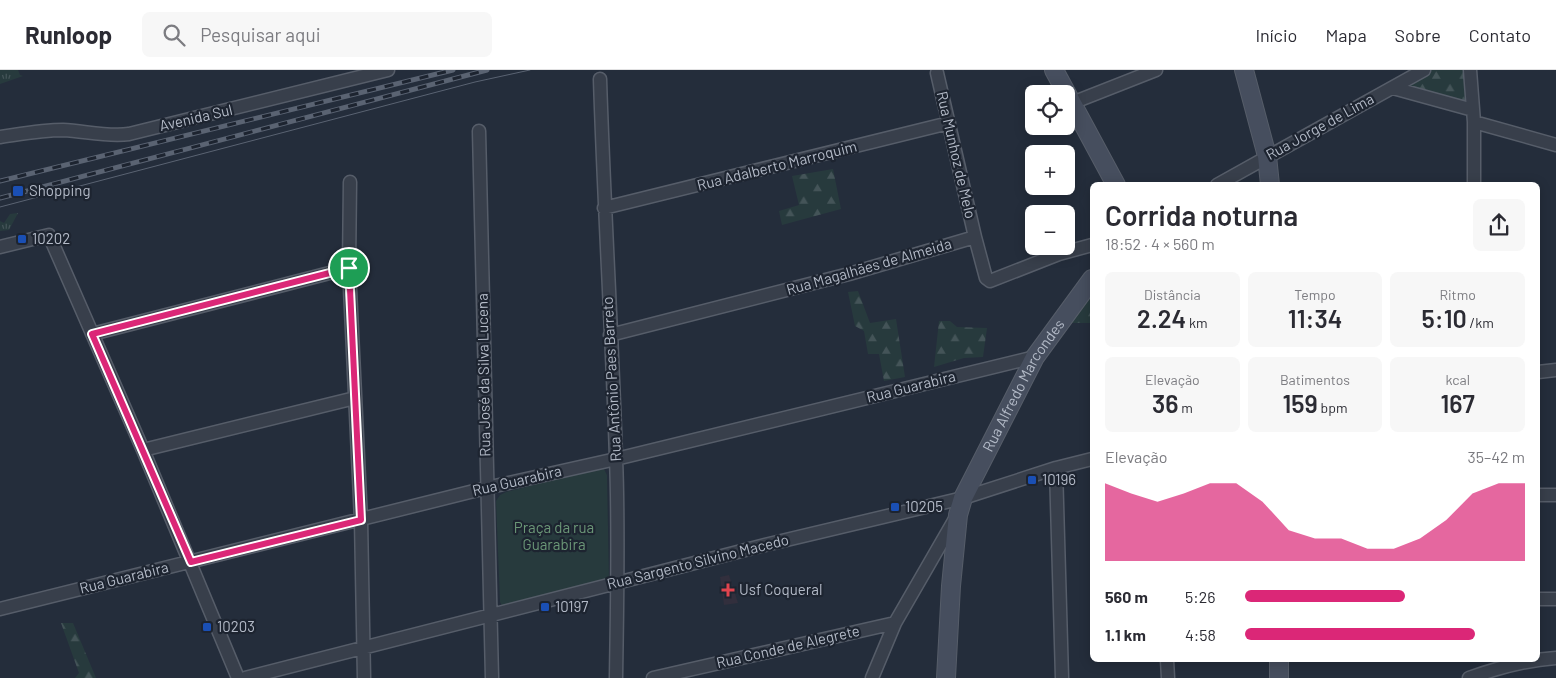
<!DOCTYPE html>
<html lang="pt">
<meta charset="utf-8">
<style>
:root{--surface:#fff;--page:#f7f7f7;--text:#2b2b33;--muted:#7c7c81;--line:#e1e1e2;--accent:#db2777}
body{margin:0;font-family:Barlow,sans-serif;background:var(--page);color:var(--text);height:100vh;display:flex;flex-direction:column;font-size:19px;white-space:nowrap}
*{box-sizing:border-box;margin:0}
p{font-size:16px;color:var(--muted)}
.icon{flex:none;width:28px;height:28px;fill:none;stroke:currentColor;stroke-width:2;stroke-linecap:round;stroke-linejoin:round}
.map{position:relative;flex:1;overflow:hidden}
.side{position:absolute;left:1090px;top:112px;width:450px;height:480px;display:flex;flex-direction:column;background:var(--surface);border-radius:8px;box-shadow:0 2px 12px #0003}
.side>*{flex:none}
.buttons{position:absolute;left:1025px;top:15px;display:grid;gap:10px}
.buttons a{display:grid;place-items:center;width:50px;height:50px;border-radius:8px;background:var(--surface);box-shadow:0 2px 12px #0003;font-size:25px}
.pin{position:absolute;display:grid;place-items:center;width:42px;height:42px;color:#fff;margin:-21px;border:2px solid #fff;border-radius:50%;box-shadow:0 1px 5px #0007}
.round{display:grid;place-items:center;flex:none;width:52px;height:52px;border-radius:8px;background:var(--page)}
.head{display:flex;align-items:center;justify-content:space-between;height:85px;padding:0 15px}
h1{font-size:28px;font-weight:600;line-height:38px}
.stats{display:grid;grid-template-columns:repeat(3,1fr);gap:8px;height:85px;padding:5px 15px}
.stats div{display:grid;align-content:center;border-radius:8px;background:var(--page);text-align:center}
.stats b{font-size:25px;font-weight:600}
.stats small{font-size:14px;font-weight:400}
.stats p{font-size:14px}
.chart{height:140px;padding:10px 15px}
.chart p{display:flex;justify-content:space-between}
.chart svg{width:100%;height:90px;margin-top:5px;fill:var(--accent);opacity:.7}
ul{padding:0 15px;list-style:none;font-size:16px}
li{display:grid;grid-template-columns:80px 60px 1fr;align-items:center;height:38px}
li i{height:12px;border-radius:6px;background:var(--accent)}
header{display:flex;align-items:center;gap:30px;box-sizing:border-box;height:70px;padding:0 25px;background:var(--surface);border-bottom:1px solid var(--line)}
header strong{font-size:24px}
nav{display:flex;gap:28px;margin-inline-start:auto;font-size:18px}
.search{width:350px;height:45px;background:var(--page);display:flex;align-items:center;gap:12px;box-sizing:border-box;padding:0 18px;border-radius:8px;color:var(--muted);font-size:19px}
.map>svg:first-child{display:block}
</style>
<header>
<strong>Runloop</strong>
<div class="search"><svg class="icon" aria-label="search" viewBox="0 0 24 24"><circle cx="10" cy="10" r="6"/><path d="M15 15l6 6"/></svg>Pesquisar aqui</div>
<nav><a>Início</a><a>Mapa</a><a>Sobre</a><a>Contato</a></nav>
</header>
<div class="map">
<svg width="1556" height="608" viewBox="0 0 1556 608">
<defs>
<pattern id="grass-tufts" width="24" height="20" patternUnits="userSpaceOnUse" patternTransform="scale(1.25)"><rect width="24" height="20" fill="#273a3d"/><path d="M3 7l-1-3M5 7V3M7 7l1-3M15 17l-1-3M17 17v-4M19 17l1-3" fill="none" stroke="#445458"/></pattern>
<pattern id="forest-firs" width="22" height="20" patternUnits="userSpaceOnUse" patternTransform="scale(1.25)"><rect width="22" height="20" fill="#273a3d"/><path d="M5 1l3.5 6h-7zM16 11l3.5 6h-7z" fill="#445458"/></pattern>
</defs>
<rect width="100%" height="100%" fill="#242d3b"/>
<!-- medical -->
<path fill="#322f3d" d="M 729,505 L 738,533 L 724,535 L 720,507 Z"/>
<!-- grass -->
<path fill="url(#grass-tufts)" d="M 0,0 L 18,0 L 20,5 L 23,6 L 0,14 Z
M 18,143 L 9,160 L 0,161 L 0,151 L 4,153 L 10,144 Z"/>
<!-- forest -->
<path fill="url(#forest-firs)" d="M 1431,0 L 1466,0 L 1469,37 L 1406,14 Z
M 833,99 L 841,139 L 782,155 L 779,141 L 799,135 L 792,106 Z
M 858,221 L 870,253 L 896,249 L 905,307 L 884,311 L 879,284 L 868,284 L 864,261 L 855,256 L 848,222 Z
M 1092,226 L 1092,253 L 1068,253 Z
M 939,251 L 950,251 L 957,257 L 987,258 L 983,287 L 964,288 L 934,297 Z
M 61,553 L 73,553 L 96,608 L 75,608 L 79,603 Z"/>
<!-- park -->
<path fill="#273a3d" d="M 601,398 L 604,399 L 607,405 L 609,509 L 502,536 L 500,532 L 496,431 L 500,425 L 506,422 Z"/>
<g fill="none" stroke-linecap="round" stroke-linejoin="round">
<defs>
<path id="minor" d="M 1470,0 L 1474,52 L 1474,115
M 937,3 L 975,167
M 600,9 C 604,136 612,262 616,388 C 619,461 617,535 616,608
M 1393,18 L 1473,40
M 1072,33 L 1156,0
M 1474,52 L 1556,75
M 479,61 L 492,608
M 0,67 C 21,64 42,60 63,60 C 85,61 107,67 129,64 L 388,0
M 350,112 L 349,198 L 361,450 L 364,608
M 1217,115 L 1424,0
M 604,138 L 949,53
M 0,177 L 49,165 L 143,380 L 238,608
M 92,264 L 349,198
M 610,265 L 849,204 L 975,167 L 986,208 L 990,211 L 1059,184 L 1092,175
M 1538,302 L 1556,300
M 143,380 L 355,328
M 1056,398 L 1062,608
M 1538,425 L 1556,425
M 1538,529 L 1556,529
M 0,539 L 486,418 L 616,389 L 1035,287
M 1167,590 L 1168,608
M 245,608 L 761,476 L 963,428 L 1056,398 L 1092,389
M 653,608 L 895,553
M 872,608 L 895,553 L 955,449
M 1469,608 C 1497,598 1526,590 1556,588"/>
<g id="secondary">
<path d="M 1054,0 L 1116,115"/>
<path d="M 1244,0 L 1267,86 L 1270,115"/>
<path d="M 1279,590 L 1279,608"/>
<path id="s1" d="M 946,608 L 951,516 L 958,445 L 963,428 L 1035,287 L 1092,209"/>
</g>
</defs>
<!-- minor casing -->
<use href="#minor" stroke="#565d69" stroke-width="15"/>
<!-- secondary casing -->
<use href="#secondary" stroke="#565d69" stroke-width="20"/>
<!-- minor -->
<use href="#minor" stroke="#383f4b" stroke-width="12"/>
<!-- secondary -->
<use href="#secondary" stroke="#464e5e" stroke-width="18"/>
<!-- tram -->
<path stroke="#5a6372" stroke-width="1" d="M 0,137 L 475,12 L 530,0"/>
<defs>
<path id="rail" d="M 0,111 L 453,0
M 0,128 L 487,0"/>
</defs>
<!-- rail casing -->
<use href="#rail" stroke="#5a6372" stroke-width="5"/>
<!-- rail -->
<use href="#rail" stroke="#1d2430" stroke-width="3" stroke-dasharray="9" stroke-linecap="butt"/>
</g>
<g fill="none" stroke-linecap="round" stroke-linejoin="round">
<defs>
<path id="route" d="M 349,198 L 361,450 L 191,492 L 92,264 Z"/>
</defs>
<!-- route casing -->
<use href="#route" stroke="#fff" stroke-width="10"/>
<!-- route -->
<use href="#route" stroke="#db2777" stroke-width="6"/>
</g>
<!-- markers -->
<g fill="#1a4fb4" stroke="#1d2430" stroke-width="2">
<rect x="12" y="115" width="12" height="12" rx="2.5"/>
<rect x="17" y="164" width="10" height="10" rx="2.5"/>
<rect x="1027" y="405" width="10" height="10" rx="2.5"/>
<rect x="890" y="432" width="10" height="10" rx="2.5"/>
<rect x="540" y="532" width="10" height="10" rx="2.5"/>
<rect x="202" y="552" width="10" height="10" rx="2.5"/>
</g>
<path fill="#e0444e" stroke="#1d2430" stroke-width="2" d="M725.5 512.5h5v5h5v5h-5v5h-5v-5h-5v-5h5z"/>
<g text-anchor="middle" stroke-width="4.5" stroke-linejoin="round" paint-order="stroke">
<!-- street labels -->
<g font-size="15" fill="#b3bac7" stroke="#1d2430">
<text transform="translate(196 48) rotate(-13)" y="5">Avenida Sul</text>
<text transform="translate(1320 57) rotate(-29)" y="5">Rua Jorge de Lima</text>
<text transform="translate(956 85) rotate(77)" y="5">Rua Munhoz de Melo</text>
<text transform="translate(777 96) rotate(-14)" y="5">Rua Adalberto Marroquim</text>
<text transform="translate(869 197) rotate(-16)" y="5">Rua Magalhães de Almeida</text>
<text transform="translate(484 305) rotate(-91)" y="5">Rua José da Silva Lucena</text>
<text transform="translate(612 309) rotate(-93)" y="5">Rua Antônio Paes Barreto</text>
<text transform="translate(911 317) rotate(-14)" y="5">Rua Guarabira</text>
<text dy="5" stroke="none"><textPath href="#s1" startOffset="309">Rua Alfredo Marcondes</textPath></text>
<text transform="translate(517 411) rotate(-13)" y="5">Rua Guarabira</text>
<text transform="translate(698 492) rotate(-14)" y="5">Rua Sargento Silvino Macedo</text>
<text transform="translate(124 508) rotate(-14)" y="5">Rua Guarabira</text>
<text transform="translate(788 577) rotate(-13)" y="5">Rua Conde de Alegrete</text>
</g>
<!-- poi labels -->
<g font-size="15" fill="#b3bac7" stroke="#1d2430" text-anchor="start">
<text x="29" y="126">Shopping</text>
<text x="32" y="174">10202</text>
<text x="1042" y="415">10196</text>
<text x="905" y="442">10205</text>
<text x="739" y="525">Usf Coqueral</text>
<text x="555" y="542">10197</text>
<text x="217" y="562">10203</text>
</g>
<!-- park labels -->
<g font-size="15" fill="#6b9777" stroke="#1d2430">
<text x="554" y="463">Praça da rua<tspan x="554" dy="17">Guarabira</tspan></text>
</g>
</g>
</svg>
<div class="buttons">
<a><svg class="icon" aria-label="locate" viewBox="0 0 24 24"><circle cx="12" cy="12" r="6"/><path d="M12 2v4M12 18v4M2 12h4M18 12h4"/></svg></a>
<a>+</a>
<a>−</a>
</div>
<div class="pin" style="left:349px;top:198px;background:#1e9e55"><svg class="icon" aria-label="arrive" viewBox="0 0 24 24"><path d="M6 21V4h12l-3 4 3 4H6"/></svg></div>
<section class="side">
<div class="head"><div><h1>Corrida noturna</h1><p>18:52 · 4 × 560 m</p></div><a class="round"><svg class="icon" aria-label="share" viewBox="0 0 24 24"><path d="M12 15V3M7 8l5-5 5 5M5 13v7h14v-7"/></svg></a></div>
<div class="stats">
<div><p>Distância</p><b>2.24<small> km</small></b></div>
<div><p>Tempo</p><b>11:34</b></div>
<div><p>Ritmo</p><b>5:10<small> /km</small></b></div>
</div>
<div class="stats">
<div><p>Elevação</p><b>36<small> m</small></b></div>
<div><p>Batimentos</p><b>159<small> bpm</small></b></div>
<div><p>kcal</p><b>167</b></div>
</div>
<div class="chart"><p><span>Elevação</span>35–42 m</p>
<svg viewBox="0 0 160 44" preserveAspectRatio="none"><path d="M0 44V6L10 11L20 15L30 11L40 6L50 6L60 15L70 29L80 33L90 33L100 38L110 38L120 33L130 24L140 11L150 6L160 6V44z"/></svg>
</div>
<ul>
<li><b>560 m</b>5:26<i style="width:57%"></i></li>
<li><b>1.1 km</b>4:58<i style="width:82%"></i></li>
</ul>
</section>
</div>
